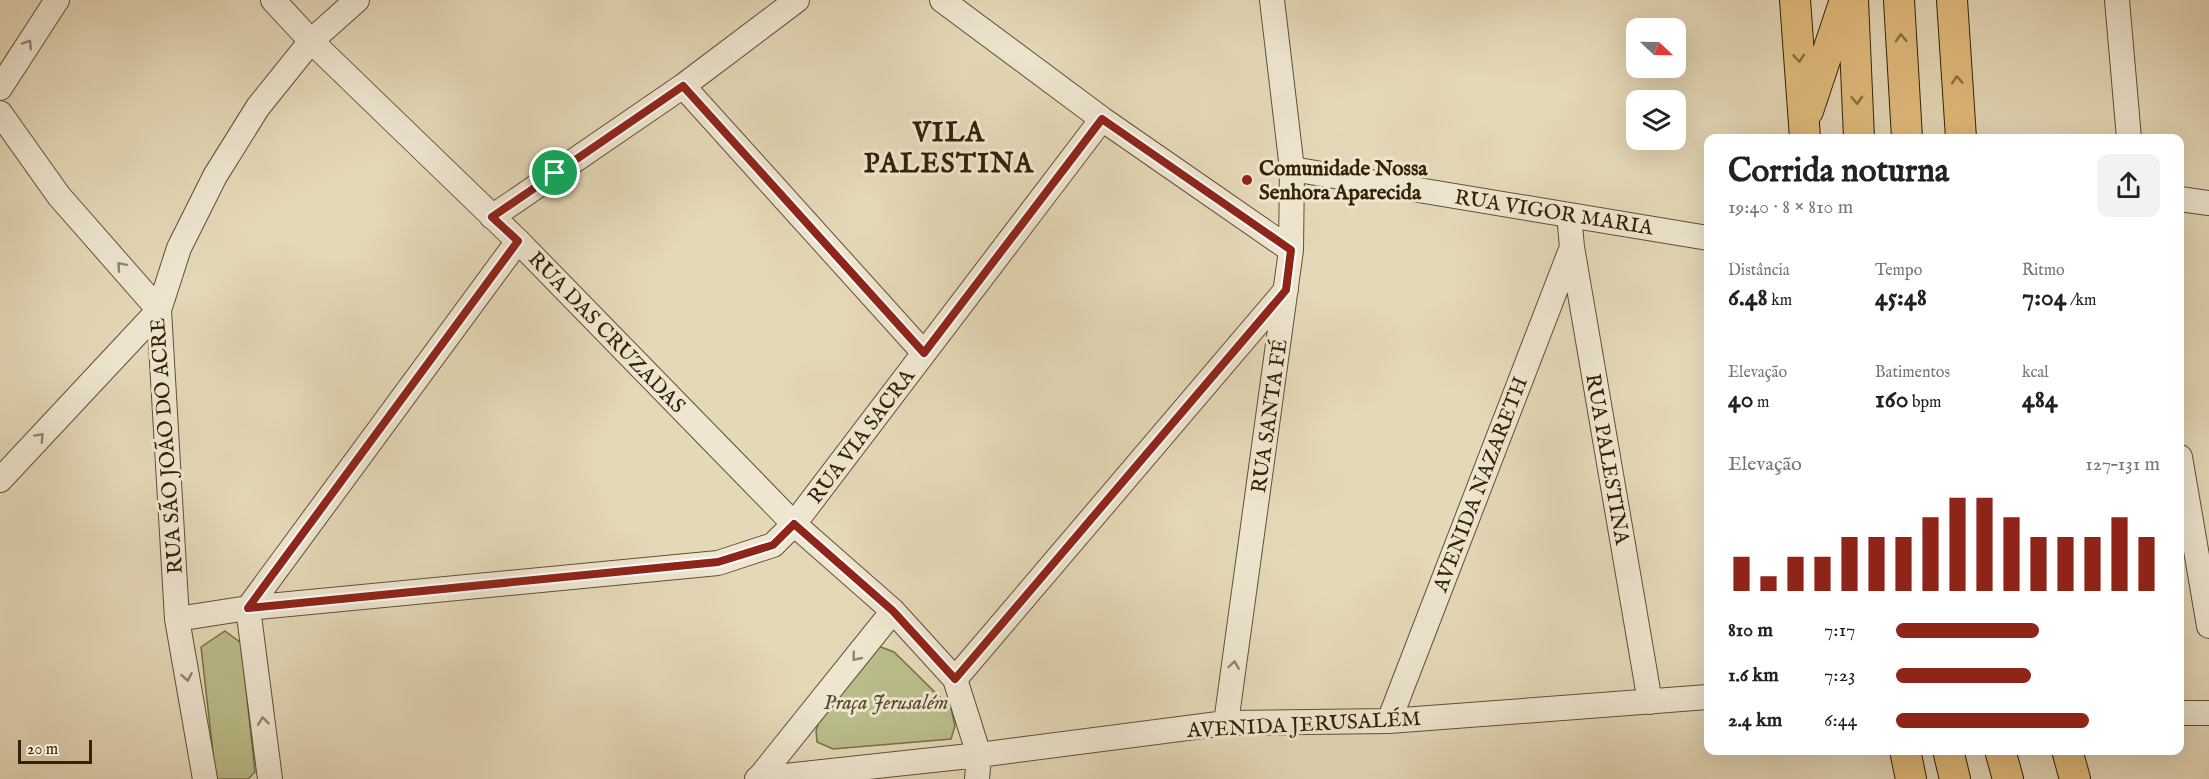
<!DOCTYPE html>
<html lang="pt">
<meta charset="utf-8">
<style>
:root{--surface:#fff;--page:#f2f2f2;--text:#222;--muted:#767676;--accent:#8f2418}
body{margin:0;font-family:"IM FELL English",serif;background:var(--page);color:var(--text);height:100vh;display:flex;flex-direction:column;font-size:22px;white-space:nowrap}
*{box-sizing:border-box;margin:0}
p{font-size:20px;color:var(--muted)}
.icon{flex:none;width:33px;height:33px;fill:none;stroke:currentColor;stroke-width:2;stroke-linecap:round;stroke-linejoin:round}
.map{position:relative;flex:1;overflow:hidden}
.panel{position:absolute;left:1704px;top:134px;width:480px;height:621px;display:flex;flex-direction:column;background:var(--surface);border-radius:12px;box-shadow:0 6px 24px #0002}
.panel>*{flex:none}
.needle{width:39px;rotate:112deg}
.fabs{position:absolute;left:1626px;top:18px;display:grid;gap:12px}
.fabs a{display:grid;place-items:center;width:60px;height:60px;border-radius:12px;background:var(--surface);box-shadow:0 6px 24px #0002;font-size:30px}
.scale{position:absolute;left:18px;bottom:15px;width:74px;box-sizing:border-box;padding-left:6px;border:3px solid #352207;border-top:0;font-size:16px;line-height:21px;white-space:nowrap;color:#352207;-webkit-text-stroke:4px #eee6d0;paint-order:stroke}
.pin{position:absolute;display:grid;place-items:center;width:51px;height:51px;color:#fff;margin:-26px;border:3px solid #fff;border-radius:50%;box-shadow:0 2px 6px #0007}
.round{display:grid;place-items:center;flex:none;width:63px;height:63px;border-radius:12px;background:var(--page)}
.summary{display:flex;align-items:center;justify-content:space-between;height:102px;padding:0 24px}
h1{font-size:33px;font-weight:700;line-height:45px}
.metrics{display:grid;grid-template-columns:repeat(3,1fr);gap:9px;height:102px;padding:6px 24px}
.metrics div{display:grid;align-content:center}
.metrics b{font-size:26px;font-weight:700}
.metrics small{font-size:16px;font-weight:400}
.metrics p{font-size:16px}
.chart{height:168px;padding:12px 24px}
.chart p{display:flex;justify-content:space-between}
.chart svg{width:100%;height:108px;margin-top:6px;stroke:var(--accent);stroke-width:6}
ul{padding:0 24px;list-style:none;font-size:20px}
li{display:grid;grid-template-columns:96px 72px 1fr;align-items:center;height:45px}
li i{height:15px;border-radius:8px;background:var(--accent)}
.map>svg:first-child{display:block}
</style>
<div class="map">
<svg width="2209" height="779" viewBox="0 0 2209 779">
<rect width="100%" height="100%" fill="#e5d8b7"/>
<filter id="stains"><feTurbulence type="fractalNoise" baseFrequency=".00333" numOctaves="4"/><feColorMatrix values="0 0 0 0 .2 0 0 0 0 .09 0 0 0 0 .02 0 0 0 .5 -.17"/></filter>
<radialGradient id="worn" r=".72"><stop offset=".6" stop-color="#630" stop-opacity="0"/><stop offset="1" stop-color="#630" stop-opacity=".3"/></radialGradient>
<!-- green -->
<path fill="#babd8a" stroke="#787048" stroke-width="1.5" d="M 225,631 L 241,643 L 255,772 L 248,779 L 216,779 L 201,647 Z
M 878,646 L 894,652 L 951,708 L 955,726 L 951,739 L 833,749 L 817,742 L 816,731 L 821,715 Z"/>
<g fill="none" stroke-linecap="round" stroke-linejoin="round">
<defs>
<path id="minor" d="M 273,0 L 311,41 L 518,241 L 794,524 L 893,611 L 955,679 L 979,755 L 977,779
M 942,0 L 1102,119 L 1291,250
M 2117,0 L 2129,138
M 683,86 L 924,353
M 0,88 L 57,0
M 0,113 L 59,196 L 159,310 L 177,619 L 205,779
M 1292,169 L 1708,238
M 2180,199 L 2209,203
M 1569,215 L 1572,247 L 1650,702
M 492,217 L 683,86 L 797,0
M 2180,457 L 2209,626
M 0,480 L 159,310 L 179,248 L 215,176 L 258,107 L 311,41 L 357,0
M 177,619 L 248,608 L 718,563 L 773,545 L 794,524 L 1102,119
M 955,679 L 1286,290
M 2180,713 L 2209,713
M 1389,721 L 1572,247
M 1226,723 L 1291,250 L 1292,169 L 1272,0
M 759,778 L 893,611
M 270,779 L 248,608 L 518,241
M 757,779 L 979,755 L 1226,723 L 1389,721 L 1708,697"/>
<path id="major" d="M 1795,0 L 1805,138
M 1853,0 L 1859,138
M 1899,0 L 1907,138
M 1952,0 L 1961,138
M 1808,111 L 1845,0
M 1905,750 L 1911,779
M 1948,750 L 1955,779
M 2000,750 L 2008,779
M 2067,750 L 2075,779"/>
</defs>
<!-- minor casing -->
<use href="#minor" stroke="#615033" stroke-width="26"/>
<!-- major casing -->
<use href="#major" stroke="#352207" stroke-width="32"/>
<!-- minor -->
<use href="#minor" stroke="#eee6d0" stroke-width="24"/>
<!-- major -->
<use href="#major" stroke="#e2bc7c" stroke-width="30"/>
</g>
<!-- one-way arrows -->
<defs><path id="oneway-chevron" d="M-2-3.5L2.5 0L-2 3.5" fill="none" stroke-width="1.6" stroke-linecap="round" stroke-linejoin="round" transform="scale(1.5)"/></defs>
<g stroke="#8c6f42">
<use href="#oneway-chevron" transform="translate(1901 38) rotate(-92)"/>
<use href="#oneway-chevron" transform="translate(1799 58) rotate(86)"/>
<use href="#oneway-chevron" transform="translate(1957 80) rotate(-94)"/>
<use href="#oneway-chevron" transform="translate(1857 100) rotate(87)"/>
</g>
<g stroke="#92846c">
<use href="#oneway-chevron" transform="translate(28 44) rotate(-57)"/>
<use href="#oneway-chevron" transform="translate(121 266) rotate(-131)"/>
<use href="#oneway-chevron" transform="translate(40 437) rotate(-47)"/>
<use href="#oneway-chevron" transform="translate(856 657) rotate(129)"/>
<use href="#oneway-chevron" transform="translate(1234 665) rotate(-82)"/>
<use href="#oneway-chevron" transform="translate(187 677) rotate(80)"/>
<use href="#oneway-chevron" transform="translate(263 721) rotate(-97)"/>
</g>
<g fill="none" stroke-linecap="round" stroke-linejoin="round">
<defs>
<path id="route" d="M 683,86 L 924,353 L 1102,119 L 1291,250 L 1286,290 L 955,679 L 893,611 L 794,524 L 773,545 L 718,562 L 248,608 L 518,241 L 492,217 Z"/>
</defs>
<!-- route casing -->
<use href="#route" stroke="#fff" stroke-width="12"/>
<!-- route -->
<use href="#route" stroke="#8f2418" stroke-width="8"/>
</g>
<!-- markers -->
<circle fill="#8f2418" stroke="#eee6d0" stroke-width="2" cx="1247" cy="180" r="6"/>
<g text-anchor="middle" stroke-width="6" stroke-linejoin="round" paint-order="stroke">
<!-- poi labels -->
<g font-size="21" font-weight="bold" fill="#352207" stroke="#eee6d0" text-anchor="start">
<text x="1259" y="175">Comunidade Nossa<tspan x="1259" dy="24">Senhora Aparecida</tspan></text>
</g>
<!-- street labels -->
<g font-size="21" fill="#352207" stroke="#eee6d0">
<text transform="translate(1554 212) rotate(9)" y="7">RUA VIGOR MARIA</text>
<text transform="translate(607 332) rotate(46)" y="7">RUA DAS CRUZADAS</text>
<text transform="translate(1269 416) rotate(-82)" y="7">RUA SANTA FÉ</text>
<text transform="translate(861 436) rotate(-53)" y="7">RUA VIA SACRA</text>
<text transform="translate(166 446) rotate(-94)" y="7">RUA SÃO JOÃO DO ACRE</text>
<text transform="translate(1608 459) rotate(80)" y="7">RUA PALESTINA</text>
<text transform="translate(1480 484) rotate(-69)" y="7">AVENIDA NAZARETH</text>
<text transform="translate(1304 724) rotate(-3)" y="7">AVENIDA JERUSALÉM</text>
</g>
<!-- park labels -->
<g font-size="21" font-style="italic" fill="#564928" stroke="#eee6d0">
<text x="886" y="709">Praça Jerusalém</text>
</g>
<!-- district labels -->
<g font-size="27" font-weight="bold" letter-spacing="1.5" fill="#352207" stroke="#eee6d0">
<text x="949" y="141">VILA<tspan x="949" dy="31">PALESTINA</tspan></text>
</g>
</g>
<rect width="100%" height="100%" filter="url(#stains)"/>
<rect width="100%" height="100%" fill="url(#worn)"/>
</svg>
<div class="fabs">
<a><svg class="needle" viewBox="-14 -14 28 28"><path d="M0-13l5 13h-10z" fill="#e53935"/><path d="M0 13l5-13h-10z" fill="#767676"/></svg></a>
<a><svg class="icon" aria-label="layers" viewBox="0 0 24 24"><path d="M12 4l9 5-9 5-9-5zM3 14l9 5 9-5"/></svg></a>
</div>
<div class="scale">20 m</div>
<div class="pin" style="left:555px;top:173px;background:#1e9e55"><svg class="icon" aria-label="arrive" viewBox="0 0 24 24"><path d="M6 21V4h12l-3 4 3 4H6"/></svg></div>
<section class="panel">
<div class="summary"><div><h1>Corrida noturna</h1><p>19:40 · 8 × 810 m</p></div><a class="round"><svg class="icon" aria-label="share" viewBox="0 0 24 24"><path d="M12 15V3M7 8l5-5 5 5M5 13v7h14v-7"/></svg></a></div>
<div class="metrics">
<div><p>Distância</p><b>6.48<small> km</small></b></div>
<div><p>Tempo</p><b>45:48</b></div>
<div><p>Ritmo</p><b>7:04<small> /km</small></b></div>
</div>
<div class="metrics">
<div><p>Elevação</p><b>40<small> m</small></b></div>
<div><p>Batimentos</p><b>160<small> bpm</small></b></div>
<div><p>kcal</p><b>484</b></div>
</div>
<div class="chart"><p><span>Elevação</span>127–131 m</p>
<svg viewBox="0 0 160 44" preserveAspectRatio="none"><path d="M5 44V30M15 44V38M25 44V30M35 44V30M45 44V22M55 44V22M65 44V22M75 44V14M85 44V6M95 44V6M105 44V14M115 44V22M125 44V22M135 44V22M145 44V14M155 44V22"/></svg>
</div>
<ul>
<li><b>810 m</b>7:17<i style="width:54%"></i></li>
<li><b>1.6 km</b>7:23<i style="width:51%"></i></li>
<li><b>2.4 km</b>6:44<i style="width:73%"></i></li>
</ul>
</section>
</div>
